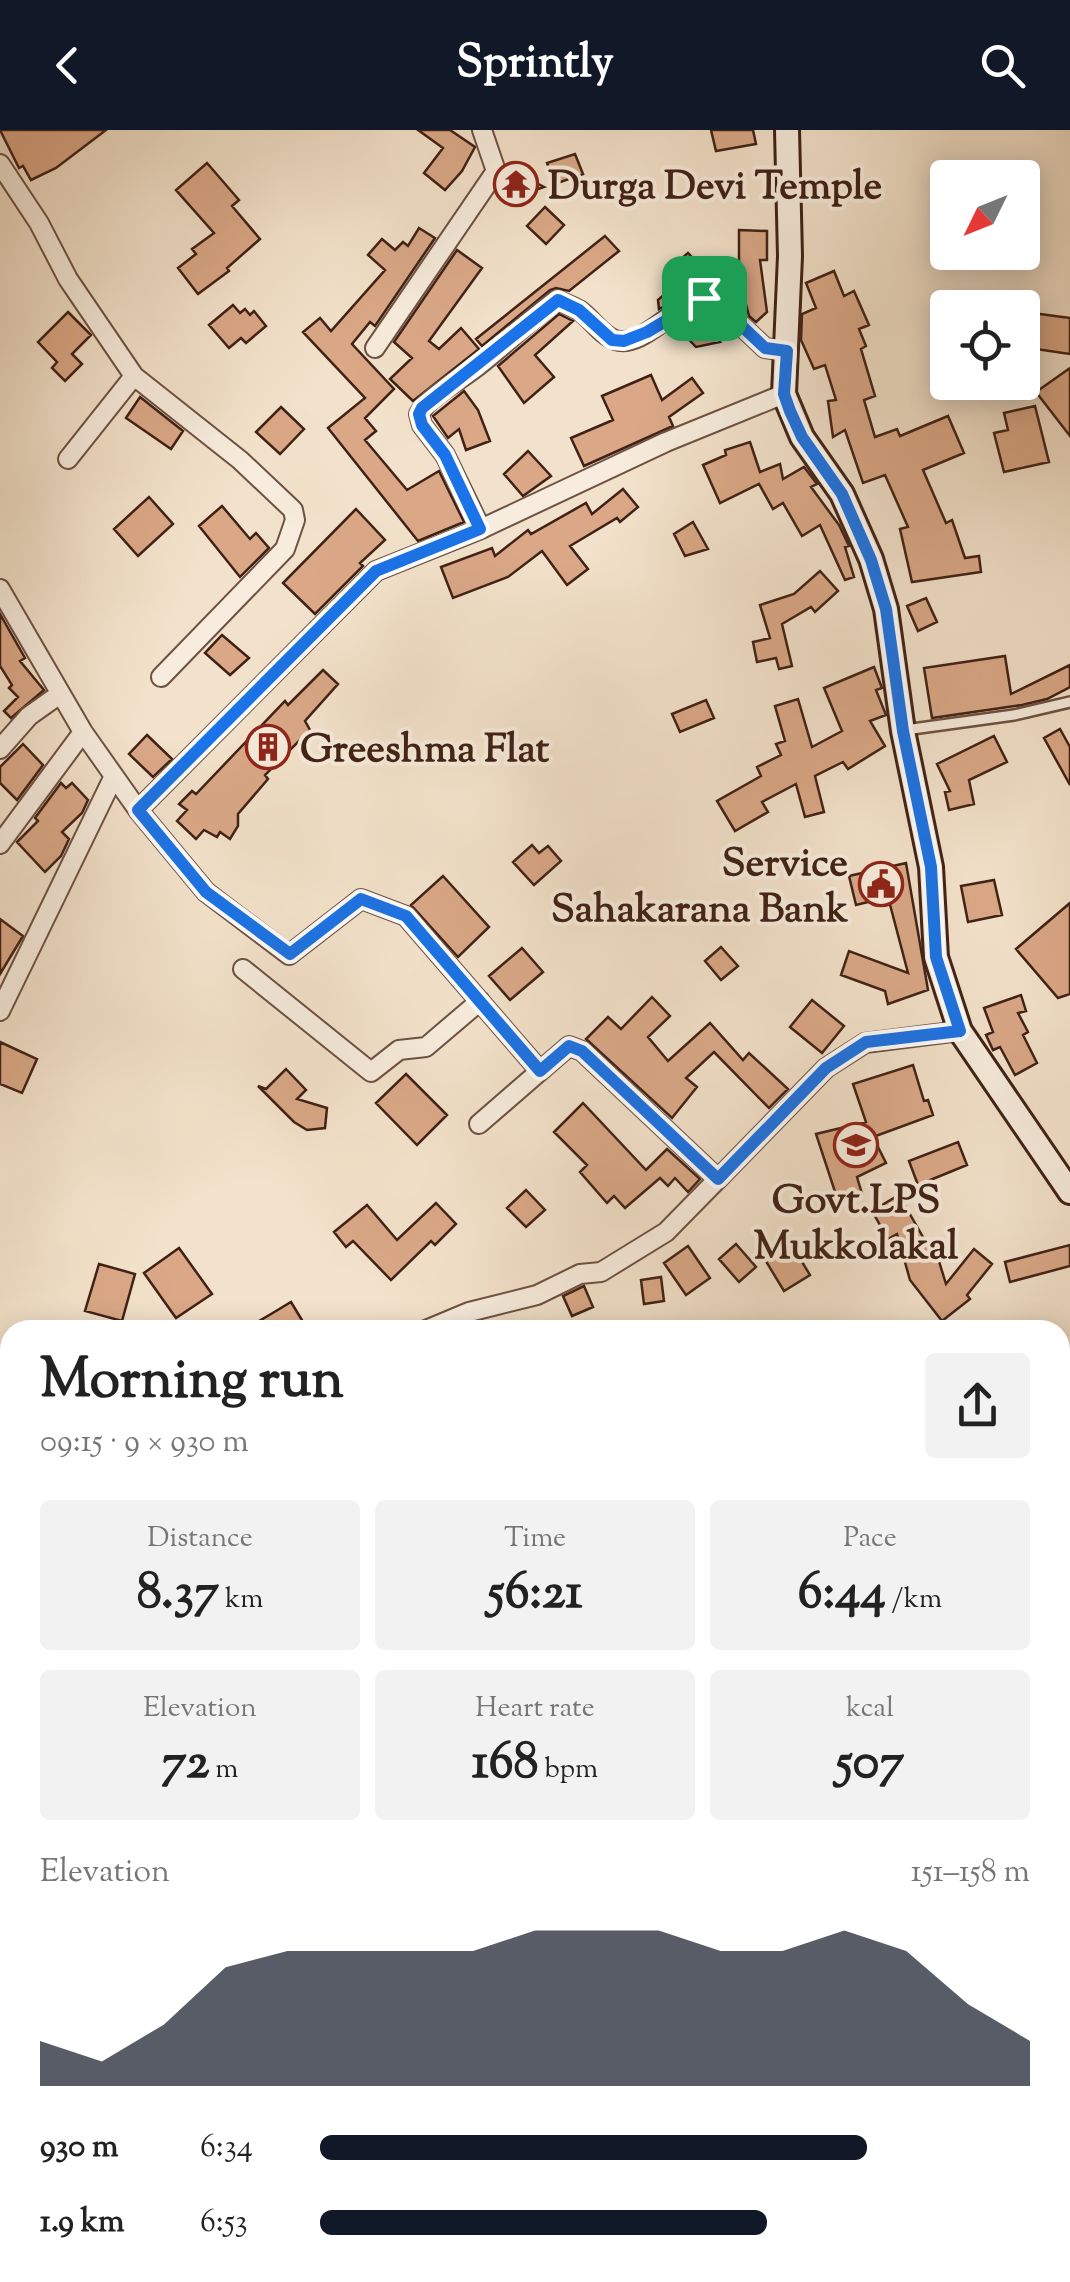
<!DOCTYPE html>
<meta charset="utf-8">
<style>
:root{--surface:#fff;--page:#f2f2f2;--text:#222;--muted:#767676;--accent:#111827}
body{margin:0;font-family:"Sorts Mill Goudy",serif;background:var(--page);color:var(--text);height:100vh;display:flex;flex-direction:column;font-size:38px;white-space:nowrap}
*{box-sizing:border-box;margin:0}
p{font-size:32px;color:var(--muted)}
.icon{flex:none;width:55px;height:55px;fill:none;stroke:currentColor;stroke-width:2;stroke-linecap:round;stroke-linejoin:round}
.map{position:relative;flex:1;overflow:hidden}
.side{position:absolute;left:0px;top:1190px;width:1070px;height:962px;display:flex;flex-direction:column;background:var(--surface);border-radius:30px 30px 0 0;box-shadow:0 5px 25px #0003}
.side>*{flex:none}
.needle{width:65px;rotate:227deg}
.buttons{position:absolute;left:930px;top:30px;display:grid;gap:20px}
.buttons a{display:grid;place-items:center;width:110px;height:110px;border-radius:10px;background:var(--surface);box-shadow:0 5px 25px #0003;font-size:50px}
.pin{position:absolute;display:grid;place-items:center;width:85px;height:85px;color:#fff;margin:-42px;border-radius:20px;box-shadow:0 5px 15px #0006}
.round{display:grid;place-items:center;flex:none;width:105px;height:105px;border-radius:10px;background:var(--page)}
.headline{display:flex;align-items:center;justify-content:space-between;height:170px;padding:0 40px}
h1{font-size:55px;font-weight:800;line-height:75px}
.stats{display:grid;grid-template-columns:repeat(3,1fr);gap:15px;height:170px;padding:10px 40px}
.stats div{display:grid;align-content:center;border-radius:10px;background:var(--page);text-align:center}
.stats b{font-size:50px;font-weight:800}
.stats small{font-size:28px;font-weight:400}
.stats p{font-size:28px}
.chart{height:280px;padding:20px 40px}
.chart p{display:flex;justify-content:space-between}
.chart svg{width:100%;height:180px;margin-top:10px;fill:var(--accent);opacity:.7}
ul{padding:0 40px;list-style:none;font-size:32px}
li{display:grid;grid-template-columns:160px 120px 1fr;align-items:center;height:75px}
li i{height:25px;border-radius:12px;background:var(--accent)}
header{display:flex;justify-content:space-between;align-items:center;height:130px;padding:0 40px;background:var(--accent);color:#fff;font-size:45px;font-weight:800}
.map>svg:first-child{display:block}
</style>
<header><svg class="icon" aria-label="back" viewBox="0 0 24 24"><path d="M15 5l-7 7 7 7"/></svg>Sprintly<svg class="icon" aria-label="search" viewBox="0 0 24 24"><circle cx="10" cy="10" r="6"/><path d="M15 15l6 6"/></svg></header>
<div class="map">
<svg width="1070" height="2152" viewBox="0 0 1070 2152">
<rect width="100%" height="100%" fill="#f3e2cb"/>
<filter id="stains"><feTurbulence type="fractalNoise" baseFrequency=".002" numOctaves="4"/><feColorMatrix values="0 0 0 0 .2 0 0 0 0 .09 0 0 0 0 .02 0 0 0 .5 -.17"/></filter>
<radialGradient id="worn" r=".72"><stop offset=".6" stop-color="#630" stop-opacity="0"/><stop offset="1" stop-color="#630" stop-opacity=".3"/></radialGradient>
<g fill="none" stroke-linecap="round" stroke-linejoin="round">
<!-- stream -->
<path stroke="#777f73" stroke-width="6" d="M 0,1297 L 10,1302
M 0,1818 L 10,1810
M 0,2086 L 10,2124
M 14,2142 L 16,2152"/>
</g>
<!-- building -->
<path fill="#daa887" stroke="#402115" stroke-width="2.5" d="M 0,0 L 106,0 L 56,38 L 31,50 L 23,36 L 19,38 Z
M 418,0 L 450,0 L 475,17 L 462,41 L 445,60 L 424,43 L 443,18 Z
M 711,0 L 753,0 L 756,14 L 716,21 Z
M 575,24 L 583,44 L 555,54 L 547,33 Z
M 207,33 L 239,70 L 232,76 L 260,109 L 227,138 L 229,141 L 198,164 L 178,138 L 196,124 L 192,119 L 214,103 L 176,60 Z
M 508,38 L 544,57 L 518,66 L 500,57 Z
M 545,77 L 564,95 L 546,114 L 527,96 Z
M 419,98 L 435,108 L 375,196 L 370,192 L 352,214 L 394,259 L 365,288 L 376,301 L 365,310 L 407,360 L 439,341 L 464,392 L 418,411 L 328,298 L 365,268 L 303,202 L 320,188 L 331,201 L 385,140 L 368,125 L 382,109 L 395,120 L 403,112 L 408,116 Z
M 739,100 L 767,101 L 767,130 L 760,130 L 767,182 L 756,192 L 749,186 L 742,159 L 723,161 L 720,139 L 698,158 L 659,179 L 658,170 L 678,153 L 667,141 L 688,123 L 701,137 L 739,134 Z
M 605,106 L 619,121 L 569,161 L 556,158 L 550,160 L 482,216 L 476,209 Z
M 457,120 L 482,138 L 429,211 L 439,219 L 461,198 L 479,219 L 413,271 L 390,249 L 412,228 L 394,212 Z
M 834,141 L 844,166 L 854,161 L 869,195 L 859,199 L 866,216 L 861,219 L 875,266 L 864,270 L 875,307 L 897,299 L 900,306 L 948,286 L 964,323 L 923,340 L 946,393 L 952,390 L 965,428 L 979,426 L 981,442 L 912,452 L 900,399 L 908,397 L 885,345 L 863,353 L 845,300 L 833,307 L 828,271 L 836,270 L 825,235 L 814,239 L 801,210 L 802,184 L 816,178 L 806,153 Z
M 233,175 L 240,183 L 245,179 L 250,185 L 254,181 L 266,196 L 246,213 L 241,208 L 229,218 L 209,195 Z
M 68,182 L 91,205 L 72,224 L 82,234 L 65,251 L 52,238 L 57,232 L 38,212 Z
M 1025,182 L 1070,188 L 1070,224 L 1022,217 Z
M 559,184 L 573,191 L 535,225 L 554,247 L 524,273 L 498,236 Z
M 698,184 L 720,212 L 696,217 L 677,197 Z
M 1070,238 L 1070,306 L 1036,262 Z
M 651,245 L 662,270 L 692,248 L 703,263 L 669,287 L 673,296 L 584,336 L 571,308 L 613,290 L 602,266 Z
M 464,261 L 478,280 L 490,311 L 466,320 L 459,299 L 448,308 L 433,286 Z
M 140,267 L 183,301 L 171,319 L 126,288 Z
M 1035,276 L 1049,332 L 1004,342 L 994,303 L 1008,300 L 1004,283 Z
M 281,277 L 304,299 L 280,324 L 256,302 Z
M 750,312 L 760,342 L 780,334 L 783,349 L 804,337 L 817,354 L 811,357 L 839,395 L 849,416 L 845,417 L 854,447 L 845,450 L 820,395 L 802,406 L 783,373 L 773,379 L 759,354 L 720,373 L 703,335 L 726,325 L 725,320 Z
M 528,321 L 551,346 L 523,366 L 504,344 Z
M 623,359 L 638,377 L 620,392 L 617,388 L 570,416 L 588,439 L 567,455 L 542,421 L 508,447 L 453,468 L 441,437 L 492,418 L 495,426 L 528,400 L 531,404 L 586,373 L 592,384 Z
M 149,367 L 173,394 L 138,426 L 114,399 Z
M 222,376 L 250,409 L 256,403 L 269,418 L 240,447 L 199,396 Z
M 356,379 L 385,410 L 360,433 L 363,436 L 315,484 L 283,453 Z
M 693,392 L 708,419 L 685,426 L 674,404 Z
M 820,441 L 838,461 L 815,482 L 811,477 L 782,494 L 792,536 L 779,539 L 776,528 L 757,532 L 753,512 L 770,508 L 760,475 L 794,464 Z
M 926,468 L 937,492 L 918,501 L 907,476 Z
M 0,484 L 25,528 L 20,531 L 44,560 L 11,588 L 4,581 L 18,567 L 9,558 L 12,555 L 0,536 Z
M 222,505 L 249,528 L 230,545 L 205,523 Z
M 1005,526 L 1011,564 L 1070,535 L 1070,557 L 1047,569 L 1022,575 L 932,588 L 924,538 Z
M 874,537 L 882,558 L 876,560 L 886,585 L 870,591 L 885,616 L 848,639 L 843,632 L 815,646 L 824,682 L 805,687 L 796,654 L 762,672 L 768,682 L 735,701 L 717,671 L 761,646 L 757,637 L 781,625 L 776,614 L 785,611 L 775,576 L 798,569 L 812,617 L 842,601 L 824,558 Z
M 323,540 L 338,554 L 305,591 L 310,600 L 265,645 L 268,649 L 238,684 L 238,696 L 230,709 L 220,702 L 217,707 L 204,700 L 196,709 L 177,691 L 187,680 L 179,674 L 192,661 L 196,664 L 285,571 L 288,575 Z
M 706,570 L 714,588 L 680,602 L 672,584 Z
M 1060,599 L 1070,617 L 1070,655 L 1044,608 Z
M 147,605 L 172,629 L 153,647 L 129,624 Z
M 994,606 L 1007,632 L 969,650 L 974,674 L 949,680 L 945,662 L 950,661 L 937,634 Z
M 23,614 L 43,635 L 17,670 L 0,653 L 0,637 Z
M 61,653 L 66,658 L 72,653 L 88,670 L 82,683 L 62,702 L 69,709 L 61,726 L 45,742 L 17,712 L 38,691 L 35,688 Z
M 532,715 L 539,723 L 548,716 L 561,731 L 534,755 L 513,732 Z
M 906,733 L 928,860 L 888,874 L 885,861 L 841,845 L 849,821 L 908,843 L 888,767 L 856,775 L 849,746 Z
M 443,746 L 489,797 L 458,827 L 411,775 Z
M 994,750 L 1002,785 L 968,792 L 961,756 Z
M 1070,773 L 1070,864 L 1058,868 L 1016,819 Z
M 0,789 L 23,806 L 0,844 Z
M 721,817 L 738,836 L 721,850 L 705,831 Z
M 522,818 L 543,842 L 510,870 L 489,846 Z
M 1021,865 L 1026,881 L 1018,883 L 1028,902 L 1023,905 L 1037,933 L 1015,945 L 1000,917 L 993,920 L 986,905 L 993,902 L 984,878 Z
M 652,867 L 670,886 L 648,907 L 668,931 L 710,893 L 743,930 L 749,923 L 788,959 L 769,978 L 714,922 L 686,948 L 697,957 L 672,988 L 586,909 L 608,887 L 621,899 Z
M 812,870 L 844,896 L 822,923 L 790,897 Z
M 0,912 L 37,929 L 22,963 L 0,954 Z
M 913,935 L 924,971 L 928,970 L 933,985 L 873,1007 L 886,1033 L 857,1047 L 862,1064 L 838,1071 L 816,1004 L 866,992 L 853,954 Z
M 286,939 L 306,960 L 297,969 L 327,978 L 325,998 L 307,1000 L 294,992 L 258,956 L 266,959 Z
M 406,944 L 447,985 L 417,1015 L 376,973 Z
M 583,973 L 646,1040 L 667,1019 L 700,1049 L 688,1062 L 675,1048 L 668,1056 L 660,1048 L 625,1078 L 614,1066 L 607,1073 L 580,1042 L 587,1035 L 554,1002 Z
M 958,1012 L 967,1035 L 918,1055 L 909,1031 Z
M 526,1060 L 545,1080 L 526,1097 L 507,1078 Z
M 899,1065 L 927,1114 L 933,1112 L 946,1154 L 974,1119 L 992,1134 L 967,1165 L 970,1169 L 942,1191 L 910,1150 L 897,1104 L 888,1109 L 872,1081 Z
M 436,1073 L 456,1094 L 435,1115 L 431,1111 L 391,1150 L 353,1111 L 346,1117 L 334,1102 L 367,1075 L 397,1110 Z
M 790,1112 L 810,1145 L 784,1161 L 764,1128 Z
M 736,1114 L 756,1137 L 739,1152 L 719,1129 Z
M 1070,1115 L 1070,1136 L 1010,1152 L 1005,1132 Z
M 688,1116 L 710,1148 L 686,1165 L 664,1133 Z
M 179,1118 L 212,1164 L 176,1188 L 144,1143 Z
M 99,1134 L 135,1144 L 122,1191 L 85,1181 Z
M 661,1147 L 664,1171 L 644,1174 L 641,1150 Z
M 584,1156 L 593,1177 L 572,1186 L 563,1166 Z
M 291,1172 L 308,1200 L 244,1200 L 271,1184 Z"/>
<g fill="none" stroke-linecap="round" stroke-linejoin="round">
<defs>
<path id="lane" d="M 905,600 L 1014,585 L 1070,572"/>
<path id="street" d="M 0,34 L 39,93 L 68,149 L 134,246 L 240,330 L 293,380 L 295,390 L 285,419 L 161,547
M 375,218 L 496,41 L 482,0
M 68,329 L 134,246
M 481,399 L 445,325 L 422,295 L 419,284 C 429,266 462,249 479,235 C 506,214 529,190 557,170 C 564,173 572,176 579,180 C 591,188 601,205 615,210 C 646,220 680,164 713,169 L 765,218 L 787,221
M 0,459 L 83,602 L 138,680
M 0,619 L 29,586 L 60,564
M 0,714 L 83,602
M 243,839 L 371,942 L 399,920 L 426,917 L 480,871
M 0,881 L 114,646
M 540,941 L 406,786 L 361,769 L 289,825 L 206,762 L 138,680 L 376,441 L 481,399 L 666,312 L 784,264
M 479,994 L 569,916 L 582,921 L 718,1049 L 826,938 L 865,913 L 960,901
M 426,1200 L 469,1182 L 537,1165 L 580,1144 L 601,1142 L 666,1102 L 718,1049
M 0,1313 L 10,1316
M 0,1505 L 10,1507
M 0,1709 L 10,1698
M 0,1723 L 10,1752
M 0,1796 L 7,1787 L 10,1771"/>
<path id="secondary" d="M 787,0 L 790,126 L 784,264 L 802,307 L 842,364 L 871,429 L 886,479 L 903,601 L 931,737 L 936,827 L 960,901 L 1070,1062
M 1060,1531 L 1070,1518
M 988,2152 L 989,2142"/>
</defs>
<!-- lane casing -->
<use href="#lane" stroke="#6d5142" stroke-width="14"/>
<!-- street casing -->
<use href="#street" stroke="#6d5142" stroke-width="22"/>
<!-- secondary casing -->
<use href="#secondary" stroke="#402115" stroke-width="28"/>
<!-- path -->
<path stroke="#402115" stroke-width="4" stroke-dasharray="2.5 5" stroke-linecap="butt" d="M 605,2142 L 605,2152"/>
<!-- lane -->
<use href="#lane" stroke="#f7ecdd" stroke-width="9"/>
<!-- street -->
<use href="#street" stroke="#f7ecdd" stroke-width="18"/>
<!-- secondary -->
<use href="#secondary" stroke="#f7ecdd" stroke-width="22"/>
</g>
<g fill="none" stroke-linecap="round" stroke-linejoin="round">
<defs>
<path id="route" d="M 704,168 L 713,169 L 765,218 L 787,221 L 784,264 L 790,281 L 802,307 L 842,364 L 871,430 L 886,479 L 903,601 L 931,737 L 936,827 L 960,901 L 866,912 L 826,938 L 718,1049 L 582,921 L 569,916 L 540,941 L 406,786 L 361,769 L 290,824 L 206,762 L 138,680 L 376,441 L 480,399 L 445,325 L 422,295 L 419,284 L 422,278 L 558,170 L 579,180 L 612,210 L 624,211 L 647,202 Z"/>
</defs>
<!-- route casing -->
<use href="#route" stroke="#fff" stroke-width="20"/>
<!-- route -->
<use href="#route" stroke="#1a73e8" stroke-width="12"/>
</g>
<!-- icons -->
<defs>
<symbol id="temple-ring" viewBox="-11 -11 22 22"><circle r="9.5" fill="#f7ecdd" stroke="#8f2418" stroke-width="1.5"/><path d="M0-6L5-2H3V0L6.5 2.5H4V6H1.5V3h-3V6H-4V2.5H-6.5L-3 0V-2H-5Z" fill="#8f2418"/></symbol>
<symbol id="building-ring" viewBox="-11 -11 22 22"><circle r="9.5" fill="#f7ecdd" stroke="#8f2418" stroke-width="1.5"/><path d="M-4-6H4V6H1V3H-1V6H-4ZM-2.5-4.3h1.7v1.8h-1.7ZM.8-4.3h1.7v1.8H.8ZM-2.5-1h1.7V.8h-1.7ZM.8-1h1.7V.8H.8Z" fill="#8f2418"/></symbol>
<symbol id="civic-ring" viewBox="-11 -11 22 22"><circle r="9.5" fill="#f7ecdd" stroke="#8f2418" stroke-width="1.5"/><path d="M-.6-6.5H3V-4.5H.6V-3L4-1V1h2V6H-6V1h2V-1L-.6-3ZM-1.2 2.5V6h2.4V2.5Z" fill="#8f2418"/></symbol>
<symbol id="school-ring" viewBox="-11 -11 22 22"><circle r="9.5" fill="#f7ecdd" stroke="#8f2418" stroke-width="1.5"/><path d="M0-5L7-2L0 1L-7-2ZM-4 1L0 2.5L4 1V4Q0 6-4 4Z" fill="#8f2418"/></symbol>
</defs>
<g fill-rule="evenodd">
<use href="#temple-ring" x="491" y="29" width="50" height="50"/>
<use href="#building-ring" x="243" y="592" width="50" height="50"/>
<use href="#civic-ring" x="856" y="729" width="50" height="50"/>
<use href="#school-ring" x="831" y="990" width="50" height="50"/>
</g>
<g text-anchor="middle" stroke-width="8" stroke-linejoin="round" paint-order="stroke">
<!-- poi labels -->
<g font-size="40" font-weight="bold" fill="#402115" stroke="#f7ecdd" text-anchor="start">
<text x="548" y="68">Durga Devi Temple</text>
<text x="300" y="631">Greeshma Flat</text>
<text x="848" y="745" text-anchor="end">Service<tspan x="848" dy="46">Sahakarana Bank</tspan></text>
<text x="856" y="1082" text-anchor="middle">Govt.LPS<tspan x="856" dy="46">Mukkolakal</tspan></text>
</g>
</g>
<rect width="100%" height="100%" filter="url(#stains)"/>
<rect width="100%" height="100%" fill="url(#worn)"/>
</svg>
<div class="buttons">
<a><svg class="needle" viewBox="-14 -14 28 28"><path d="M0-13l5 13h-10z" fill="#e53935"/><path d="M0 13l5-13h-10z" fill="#767676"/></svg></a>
<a><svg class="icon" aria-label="locate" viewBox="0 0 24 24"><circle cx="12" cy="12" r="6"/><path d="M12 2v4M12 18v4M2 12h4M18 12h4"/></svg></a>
</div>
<div class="pin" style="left:704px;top:168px;background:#1e9e55"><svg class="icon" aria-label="arrive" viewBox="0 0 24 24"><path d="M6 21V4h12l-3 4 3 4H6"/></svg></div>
<section class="side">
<div class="headline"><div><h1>Morning run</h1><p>09:15 · 9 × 930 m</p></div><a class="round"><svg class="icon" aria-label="share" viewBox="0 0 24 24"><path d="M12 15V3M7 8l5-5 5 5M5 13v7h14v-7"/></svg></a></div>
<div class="stats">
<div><p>Distance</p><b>8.37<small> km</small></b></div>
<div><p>Time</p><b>56:21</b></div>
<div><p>Pace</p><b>6:44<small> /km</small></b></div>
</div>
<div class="stats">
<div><p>Elevation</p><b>72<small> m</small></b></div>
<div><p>Heart rate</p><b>168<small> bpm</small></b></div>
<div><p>kcal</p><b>507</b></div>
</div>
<div class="chart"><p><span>Elevation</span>151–158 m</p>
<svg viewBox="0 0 160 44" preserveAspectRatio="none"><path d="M0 44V33L10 38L20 29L30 15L40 11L50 11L60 11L70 11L80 6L90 6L100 6L110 11L120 11L130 6L140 11L150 24L160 33V44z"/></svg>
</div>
<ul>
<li><b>930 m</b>6:34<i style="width:77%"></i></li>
<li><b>1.9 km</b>6:53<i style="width:63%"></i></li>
</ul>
</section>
</div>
